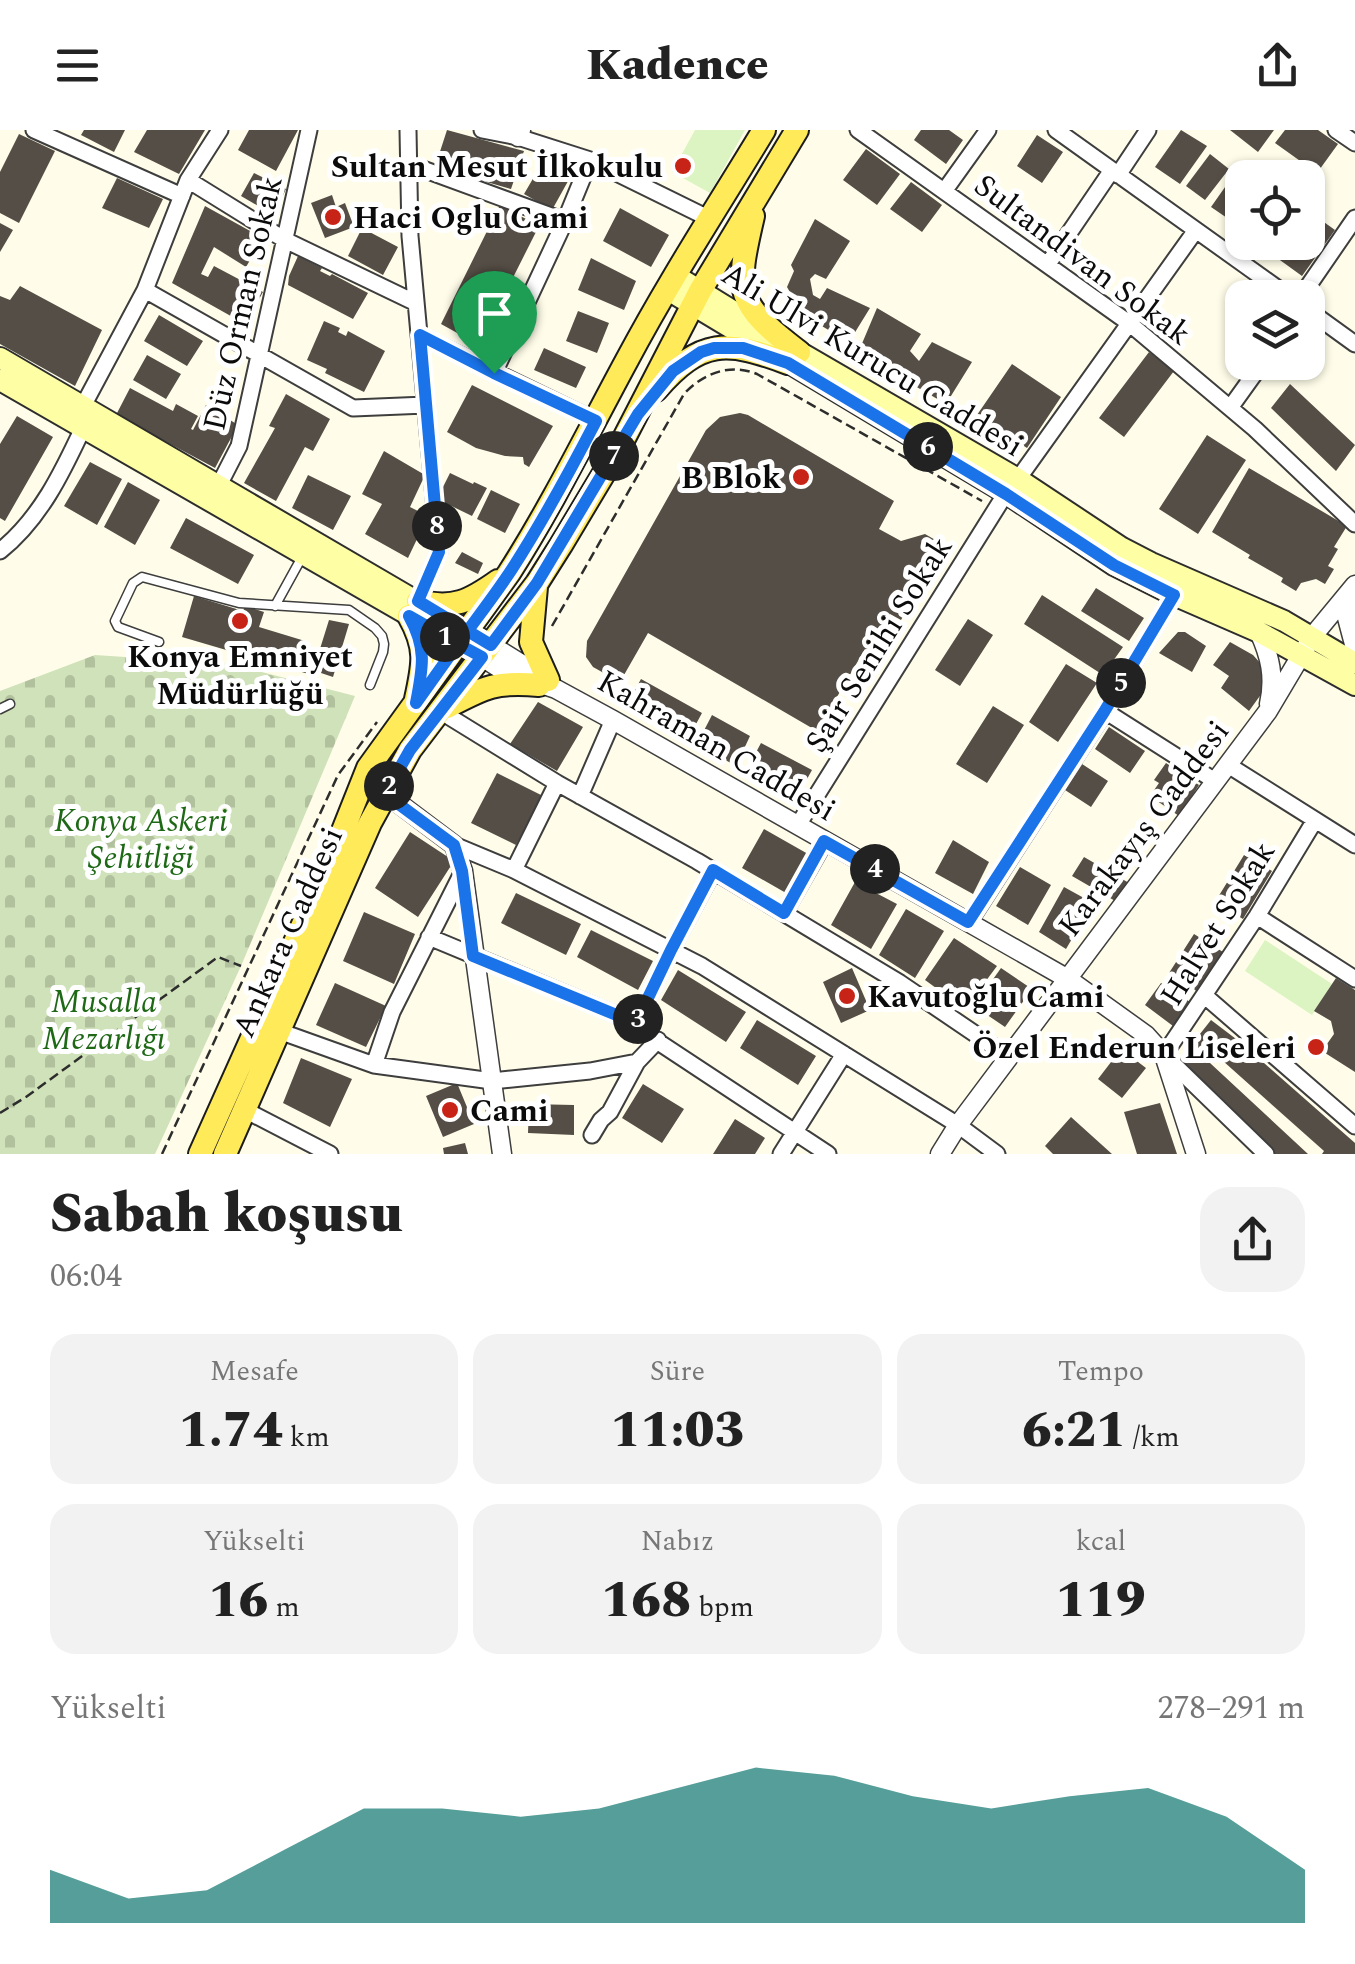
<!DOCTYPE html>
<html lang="tr">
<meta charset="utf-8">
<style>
:root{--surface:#fff;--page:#f2f2f2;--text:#222;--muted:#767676;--accent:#0f766e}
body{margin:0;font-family:Spectral,serif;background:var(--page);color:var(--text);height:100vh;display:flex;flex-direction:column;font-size:38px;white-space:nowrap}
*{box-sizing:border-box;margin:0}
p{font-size:32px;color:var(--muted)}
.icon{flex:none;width:55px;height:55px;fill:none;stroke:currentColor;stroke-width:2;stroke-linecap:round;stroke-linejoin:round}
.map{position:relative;height:1024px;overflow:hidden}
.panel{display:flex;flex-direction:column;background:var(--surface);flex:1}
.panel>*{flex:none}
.controls{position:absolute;left:1225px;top:30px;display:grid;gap:20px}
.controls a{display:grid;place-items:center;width:100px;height:100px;border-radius:20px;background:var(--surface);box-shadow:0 2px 8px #0004;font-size:50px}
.pin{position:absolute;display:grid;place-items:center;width:85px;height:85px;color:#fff;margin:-102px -42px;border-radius:50% 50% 50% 0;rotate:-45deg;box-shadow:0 0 10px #0007}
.pin .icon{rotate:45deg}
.km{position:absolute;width:50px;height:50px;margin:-25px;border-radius:50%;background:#222;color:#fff;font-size:28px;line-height:50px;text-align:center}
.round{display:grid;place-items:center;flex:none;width:105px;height:105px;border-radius:30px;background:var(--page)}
.headline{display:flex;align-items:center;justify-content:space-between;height:170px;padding:0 50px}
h1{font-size:55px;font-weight:800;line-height:75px}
.figures{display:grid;grid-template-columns:repeat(3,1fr);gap:15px;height:170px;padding:10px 50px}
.figures div{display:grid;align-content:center;border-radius:25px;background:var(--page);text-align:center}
.figures b{font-size:50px;font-weight:800}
.figures small{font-size:28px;font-weight:400}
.figures p{font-size:28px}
.chart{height:280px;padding:20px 50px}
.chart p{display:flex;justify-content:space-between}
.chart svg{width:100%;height:180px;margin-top:10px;fill:var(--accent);opacity:.7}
header{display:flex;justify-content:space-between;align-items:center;height:130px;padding:0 50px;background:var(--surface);font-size:45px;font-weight:800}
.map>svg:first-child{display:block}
</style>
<header><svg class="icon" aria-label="menu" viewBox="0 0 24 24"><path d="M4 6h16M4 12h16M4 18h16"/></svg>Kadence<svg class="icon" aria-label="share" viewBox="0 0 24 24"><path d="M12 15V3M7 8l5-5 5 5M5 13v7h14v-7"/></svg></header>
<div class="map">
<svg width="1355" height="1024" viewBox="0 0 1355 1024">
<defs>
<pattern id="cemetery-stones" width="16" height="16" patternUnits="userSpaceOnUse" patternTransform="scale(2.5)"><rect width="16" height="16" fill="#d0e2b9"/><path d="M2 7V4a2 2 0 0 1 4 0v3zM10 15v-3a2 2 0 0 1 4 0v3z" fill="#b1c19e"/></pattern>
</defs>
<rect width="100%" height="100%" fill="#fffde9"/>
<!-- cemetery -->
<path fill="url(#cemetery-stones)" d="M 95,525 L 231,534 L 355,566 L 241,836 L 155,1024 L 0,1024 L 0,561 Z"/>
<!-- pitch -->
<path fill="#dcf3c2" d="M 695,0 L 745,0 L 710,63 L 672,42 Z
M 1265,810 L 1332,854 L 1312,885 L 1245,841 Z"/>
<!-- building -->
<path fill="#554e46" d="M 84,0 L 125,0 L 114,22 L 81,5 Z
M 147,0 L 205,0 L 179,44 L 134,22 Z
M 249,0 L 298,0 L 276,41 L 238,20 Z
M 447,0 L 524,21 L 511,59 L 435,37 Z
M 921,0 L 949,0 L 963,10 L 946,34 L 914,10 Z
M 1181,0 L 1207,16 L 1180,54 L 1155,37 Z
M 1230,0 L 1274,0 L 1258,22 Z
M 1285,0 L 1318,0 L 1338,14 L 1317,43 L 1275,13 Z
M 19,4 L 55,21 L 19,93 L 0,83 L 0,42 Z
M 1037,5 L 1063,22 L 1042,53 L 1017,36 Z
M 866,19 L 900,44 L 877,75 L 843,50 Z
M 1210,24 L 1229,39 L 1205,70 L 1186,56 Z
M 545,28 L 572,44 L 552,80 L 524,64 Z
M 1237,40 L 1248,48 L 1242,48 L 1242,73 L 1230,90 L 1211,77 Z
M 254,43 L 286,59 L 274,85 L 241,66 Z
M 117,48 L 163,69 L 149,98 L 102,78 Z
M 911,52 L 942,75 L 922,102 L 890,79 Z
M 332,65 L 336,77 L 345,73 L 354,97 L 325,108 L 311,73 Z
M 500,75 L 539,96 L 479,215 L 441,194 Z
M 205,76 L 263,108 L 246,137 L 214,117 L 201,144 L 208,147 L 214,136 L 263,162 L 245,194 L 172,153 Z
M 620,78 L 669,105 L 651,137 L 603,111 Z
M 1314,85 L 1335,100 L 1302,146 L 1255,112 L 1296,112 L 1292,118 L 1299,123 L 1312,105 L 1308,102 L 1308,94 Z
M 815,89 L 850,111 L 826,149 L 815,144 L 810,149 L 813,165 L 820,169 L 827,158 L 870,178 L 849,212 L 803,185 L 787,157 L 794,141 L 791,135 Z
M 0,93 L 13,100 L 0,122 Z
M 362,98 L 398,117 L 383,145 L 348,126 Z
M 298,126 L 322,138 L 320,141 L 330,146 L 332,144 L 368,163 L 353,189 L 288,155 L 289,146 Z
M 591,128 L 636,151 L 624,180 L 578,160 Z
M 20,156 L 102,200 L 75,256 L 0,214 L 0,166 L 10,170 Z
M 877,178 L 921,204 L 910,221 L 919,231 L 932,212 L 972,232 L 946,274 L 858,223 Z
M 578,181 L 609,193 L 597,223 L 566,211 Z
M 159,185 L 203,211 L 187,236 L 144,211 Z
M 324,191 L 340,198 L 338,202 L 346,206 L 348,201 L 385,221 L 364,262 L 325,243 L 327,239 L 307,230 Z
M 544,218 L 586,237 L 576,258 L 534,240 Z
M 1149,222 L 1174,241 L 1124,307 L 1099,288 Z
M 147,225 L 181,244 L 166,269 L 133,250 Z
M 1012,234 L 1061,267 L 1027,318 L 977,285 Z
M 1290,254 L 1355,315 L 1336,341 L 1271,278 Z
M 472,255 L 553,296 L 529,337 L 524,334 L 523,327 L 505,326 L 476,318 L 447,302 Z
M 130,258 L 173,281 L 176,274 L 198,286 L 191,299 L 193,300 L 206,275 L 238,295 L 215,338 L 116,285 Z
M 286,264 L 330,289 L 313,321 L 305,317 L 276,371 L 244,353 L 275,298 L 269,296 Z
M 740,283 L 748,285 L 894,371 L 879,399 L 901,411 L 925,404 L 944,415 L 901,490 L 890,484 L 868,521 L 865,519 L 817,601 L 648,503 L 620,552 L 593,537 L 586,527 L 587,511 L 706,300 L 720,287 Z
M 17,286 L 53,307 L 5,391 L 0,388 L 0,314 Z
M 1207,305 L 1246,330 L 1198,404 L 1159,379 Z
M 384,321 L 425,345 L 410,377 L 428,386 L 408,428 L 365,404 L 382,374 L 362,364 Z
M 90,332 L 122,349 L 97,395 L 64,376 Z
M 1249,338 L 1347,396 L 1334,417 L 1338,419 L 1328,436 L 1334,439 L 1325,454 L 1316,449 L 1301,453 L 1296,461 L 1281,452 L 1283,448 L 1248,428 L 1250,425 L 1212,402 Z
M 450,343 L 473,354 L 474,352 L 487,358 L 472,386 L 437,369 Z
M 308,345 L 351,366 L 333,400 L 292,378 Z
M 128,352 L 160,370 L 135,415 L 104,397 Z
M 491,360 L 520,374 L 505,403 L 477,389 Z
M 186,388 L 254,425 L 238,454 L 170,418 Z
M 462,422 L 483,433 L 478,444 L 455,433 Z
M 1096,458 L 1144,488 L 1129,511 L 1081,481 Z
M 1042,465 L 1123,517 L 1103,545 L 1024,494 Z
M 194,466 L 243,481 L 245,476 L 264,482 L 259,497 L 305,511 L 304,517 L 319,522 L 329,490 L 349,494 L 333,547 L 321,543 L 322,540 L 314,538 L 312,545 L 182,507 Z
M 968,489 L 993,505 L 960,556 L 935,540 Z
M 1178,502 L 1185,502 L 1206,516 L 1192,542 L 1159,523 Z
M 1230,512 L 1253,525 L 1262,535 L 1262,563 L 1249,581 L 1221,558 L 1229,546 L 1213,535 Z
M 1066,534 L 1097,553 L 1058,612 L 1029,592 Z
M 641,549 L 702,583 L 689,607 L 628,573 Z
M 538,572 L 583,597 L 557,641 L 510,614 Z
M 993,576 L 1024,595 L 987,653 L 956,634 Z
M 712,585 L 750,606 L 736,636 L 697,614 Z
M 1109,597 L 1145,621 L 1130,643 L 1095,619 Z
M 761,613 L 812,640 L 796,669 L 746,641 Z
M 1166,633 L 1199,655 L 1179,686 L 1150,666 L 1159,653 L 1154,650 Z
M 1082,634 L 1108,651 L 1091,677 L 1065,660 Z
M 497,643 L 543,666 L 516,715 L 471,693 Z
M 764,699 L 808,724 L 786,763 L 742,738 Z
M 410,702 L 454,731 L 418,787 L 375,758 Z
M 953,710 L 989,732 L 973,764 L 935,743 Z
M 1244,725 L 1272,741 L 1243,789 L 1215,772 Z
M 1084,727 L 1129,753 L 1117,772 L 1072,746 Z
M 1020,737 L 1051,755 L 1028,795 L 996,776 Z
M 855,752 L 897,774 L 871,819 L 831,795 Z
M 1064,757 L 1093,773 L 1066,819 L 1039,802 Z
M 516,763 L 581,794 L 566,825 L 501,793 Z
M 906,779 L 944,801 L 915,848 L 879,825 Z
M 364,782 L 415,804 L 394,854 L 343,831 Z
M 591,800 L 653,831 L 638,860 L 577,827 Z
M 1194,804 L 1223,822 L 1198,862 L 1169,843 Z
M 954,808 L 997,836 L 965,879 L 925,850 Z
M 852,838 L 870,880 L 841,893 L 823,852 Z
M 1001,838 L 1032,859 L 1005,897 L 974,876 Z
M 678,840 L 746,882 L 726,912 L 661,870 Z
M 1336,848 L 1355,860 L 1355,942 L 1322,921 L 1334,904 L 1331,891 L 1314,881 Z
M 335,853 L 386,876 L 366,917 L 316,895 Z
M 1161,853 L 1190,872 L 1173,896 L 1145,875 Z
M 757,890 L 816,926 L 798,955 L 740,918 Z
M 1211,890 L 1240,912 L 1355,1013 L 1355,1024 L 1322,1024 L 1324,1021 L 1223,931 L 1227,929 L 1218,922 L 1210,933 L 1308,1024 L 1270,1024 L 1182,938 L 1181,928 Z
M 1121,919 L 1146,938 L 1122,968 L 1098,949 Z
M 301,928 L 352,949 L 330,997 L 283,973 Z
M 457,953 L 474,994 L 443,1007 L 426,966 Z
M 643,954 L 684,979 L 662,1013 L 622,988 Z
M 1160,973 L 1177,1024 L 1137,1024 L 1124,982 Z
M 529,974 L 574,975 L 574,1005 L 528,1003 Z
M 1071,987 L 1112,1024 L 1053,1024 L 1045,1016 Z
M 735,989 L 765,1008 L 755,1024 L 713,1024 Z
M 465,1013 L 468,1024 L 444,1024 L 443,1018 Z"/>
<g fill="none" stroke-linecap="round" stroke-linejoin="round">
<defs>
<path id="service" d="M 275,476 L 302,427
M 159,512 L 118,497 L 115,491 L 133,453 L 142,447 L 239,473 L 349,480 L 375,498 L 382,506 L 384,514 L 383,522 L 370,555
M 0,579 L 10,574"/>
<path id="minor" d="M 34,0 L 182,66
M 408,0 L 410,106 L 439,422 L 418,471
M 482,0 L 518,7 L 590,30 L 710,89
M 858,0 L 1129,193 L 1255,299 L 1355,394
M 1056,0 L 1291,168
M 1336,0 L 1355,13
M 409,34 L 565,91
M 1118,45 L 1148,0
M 188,50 L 285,110 L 416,173
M 945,60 L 988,0
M 1048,134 L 1112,40
M 145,160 L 353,278 L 426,275
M 1300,168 L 1355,88
M 1308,180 L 1355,214
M 419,205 L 596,291
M 494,243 L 565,91 L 590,30
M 83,276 L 145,160 L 188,50 L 220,0
M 1230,278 L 1263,232
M 1018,349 L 1196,100
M 219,355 L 239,316 L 309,0
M 0,421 C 40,389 62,343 83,298
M 440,581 L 557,653 L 697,731 L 900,853 L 1009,927
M 1105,581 L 1215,651
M 1228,635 L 1355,715
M 580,666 L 613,590
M 798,695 L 1006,363
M 454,715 L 514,740 L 702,836 L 958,995 L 997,1024
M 514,740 L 557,653
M 784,783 L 825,711
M 1257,786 L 1355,849
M 969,792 L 1105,581 L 1174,465
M 429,807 L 619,886 L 828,1024
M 1205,866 L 1355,996
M 635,895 L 671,820 L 713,741
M 279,901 L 374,935 L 492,951 L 590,941 L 637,932 L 658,910
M 374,935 L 392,882 L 463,741
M 245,980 L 330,1024
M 592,1005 L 601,990 L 610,982 L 637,932
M 781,1024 L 844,924
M 1266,1024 L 1164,925 L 1257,786 L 1315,690"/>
<path id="tertiary" d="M 518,7 L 521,0
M 1346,466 L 1346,484 L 1355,518
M 1259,502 C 1270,526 1275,547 1269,574
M 491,515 L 549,551
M 482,527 L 505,542 L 556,559 L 613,590 L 1068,849 L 1146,905 L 1164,925 L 1196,1024
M 385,663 L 454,715 L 463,741 L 502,1024
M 940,1024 L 958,995 L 1268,581 L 1312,507 L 1355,455"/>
<path id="secondary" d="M 676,146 L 799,222 L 1018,349 L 1122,418 L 1151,433 L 1284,491 L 1355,533
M 668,160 L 1006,363 L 1114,435 L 1174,465 L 1259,502 L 1355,555
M 0,228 L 491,515
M 0,250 L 482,527"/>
<path id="primary" d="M 753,86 C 735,163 735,173 799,222
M 656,260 C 701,208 727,210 788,233
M 536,457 L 531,512 L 548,550
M 418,471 C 453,480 470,471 498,451
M 409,486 C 427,518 424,533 416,569
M 447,577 C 485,557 496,551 539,555
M 200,1024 L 327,741 L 368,638 L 509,443 C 553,374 588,302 627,230 C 669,151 718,76 764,0
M 225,1024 L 370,693 L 410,620 L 537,453 L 561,415 L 619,318 L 700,161 L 797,0"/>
</defs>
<!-- service casing -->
<use href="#service" stroke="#3e3e3e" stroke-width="11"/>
<!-- minor casing -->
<use href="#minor" stroke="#3e3e3e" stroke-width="19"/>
<!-- tertiary casing -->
<use href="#tertiary" stroke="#3e3e3e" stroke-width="21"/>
<!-- secondary casing -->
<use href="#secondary" stroke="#2d2d2d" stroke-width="24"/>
<!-- primary casing -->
<use href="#primary" stroke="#1c1c1c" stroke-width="26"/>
<!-- path -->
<path stroke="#2d2d2d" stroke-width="2.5" stroke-dasharray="10 5" stroke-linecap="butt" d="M 552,496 L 684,264 C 703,243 731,233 757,244 L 982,371
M 0,983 L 26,967 L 218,827 L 241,836
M 162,1024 L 338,645 L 377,592"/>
<!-- service -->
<use href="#service" stroke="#fff" stroke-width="8"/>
<!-- minor -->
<use href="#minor" stroke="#fff" stroke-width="15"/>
<!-- tertiary -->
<use href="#tertiary" stroke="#fff" stroke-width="18"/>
<!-- secondary -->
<use href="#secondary" stroke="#feffa4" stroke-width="20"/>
<!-- primary -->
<use href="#primary" stroke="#ffea59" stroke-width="22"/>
</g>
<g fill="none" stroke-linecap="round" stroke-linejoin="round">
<defs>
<path id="route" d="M 494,243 L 596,291 C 570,341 543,391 512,439 C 495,465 476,489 458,514 L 409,486 C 427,518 423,537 416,573 L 458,514 L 482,527 L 410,620 L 385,664 L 454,715 L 462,741 L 473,826 L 619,886 L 635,895 L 671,820 L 713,740 L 784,783 L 824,711 L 968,792 L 1104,582 L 1174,465 L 1114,435 L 1006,364 L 788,233 L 743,218 L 714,218 L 701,222 L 673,241 L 638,284 L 537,453 L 491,515 L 418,471 L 439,422 L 420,205 L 494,243"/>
</defs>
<!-- route casing -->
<use href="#route" stroke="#fff" stroke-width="20"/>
<!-- route -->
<use href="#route" stroke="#1a73e8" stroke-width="12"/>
</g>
<!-- markers -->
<g fill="#c72417" stroke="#fff" stroke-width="4">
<circle cx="683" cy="36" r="10"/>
<circle cx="333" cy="87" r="10"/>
<circle cx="801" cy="347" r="10"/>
<circle cx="240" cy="491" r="10"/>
<circle cx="847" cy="866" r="10"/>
<circle cx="1316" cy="917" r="10"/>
<circle cx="450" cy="980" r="10"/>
</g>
<g text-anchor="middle" stroke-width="10" stroke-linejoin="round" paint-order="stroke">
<!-- poi labels -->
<g font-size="32" font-weight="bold" fill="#0b0b0b" stroke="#fff" text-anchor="end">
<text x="663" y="47">Sultan Mesut İlkokulu</text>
<text x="353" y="98" text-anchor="start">Haci Oglu Cami</text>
<text x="781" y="358">B Blok</text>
<text x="240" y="537" text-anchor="middle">Konya Emniyet<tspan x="240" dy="37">Müdürlüğü</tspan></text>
<text x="867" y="877" text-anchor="start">Kavutoğlu Cami</text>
<text x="1296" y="928">Özel Enderun Liseleri</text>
<text x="470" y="991" text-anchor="start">Cami</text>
</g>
<!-- street labels -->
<g font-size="32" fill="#0b0b0b" stroke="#fff">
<text transform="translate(1083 129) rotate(37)" y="11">Sultandivan Sokak</text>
<text transform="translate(242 173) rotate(-77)" y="11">Düz Orman Sokak</text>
<text transform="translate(873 229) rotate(31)" y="11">Ali Ulvi Kurucu Caddesi</text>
<text transform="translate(878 514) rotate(-58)" y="11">Şair Senihi Sokak</text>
<text transform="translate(717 615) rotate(30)" y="11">Kahraman Caddesi</text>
<text transform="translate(1143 698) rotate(-53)" y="11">Karakayış Caddesi</text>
<text transform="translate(1217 793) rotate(-58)" y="11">Halvet Sokak</text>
<text transform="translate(287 802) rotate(-66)" y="11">Ankara Caddesi</text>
</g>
<!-- park labels -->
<g font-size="32" font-style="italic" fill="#1e6816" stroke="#fff">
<text x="141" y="701">Konya Askeri<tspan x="141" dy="37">Şehitliği</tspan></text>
<text x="104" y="882">Musalla<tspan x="104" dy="37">Mezarlığı</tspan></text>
</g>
</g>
</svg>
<div class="controls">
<a><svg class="icon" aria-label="locate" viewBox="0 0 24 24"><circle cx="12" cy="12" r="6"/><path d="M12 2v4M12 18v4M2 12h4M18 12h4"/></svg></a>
<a><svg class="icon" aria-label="layers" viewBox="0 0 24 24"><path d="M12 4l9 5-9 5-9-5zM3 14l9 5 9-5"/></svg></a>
</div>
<div class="pin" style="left:494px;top:243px;background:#1e9e55"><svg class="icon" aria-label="arrive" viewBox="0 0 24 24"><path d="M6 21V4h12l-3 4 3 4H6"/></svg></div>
<b class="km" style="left:445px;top:507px">1</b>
<b class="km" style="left:389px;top:656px">2</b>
<b class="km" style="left:638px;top:889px">3</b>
<b class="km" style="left:875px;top:739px">4</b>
<b class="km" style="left:1121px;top:553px">5</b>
<b class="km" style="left:928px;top:317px">6</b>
<b class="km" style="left:614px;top:326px">7</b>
<b class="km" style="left:437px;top:396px">8</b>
</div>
<section class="panel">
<div class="headline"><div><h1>Sabah koşusu</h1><p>06:04</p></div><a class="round"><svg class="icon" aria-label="share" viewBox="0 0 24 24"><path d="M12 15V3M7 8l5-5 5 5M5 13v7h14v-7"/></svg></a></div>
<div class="figures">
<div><p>Mesafe</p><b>1.74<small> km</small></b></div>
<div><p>Süre</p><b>11:03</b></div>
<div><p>Tempo</p><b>6:21<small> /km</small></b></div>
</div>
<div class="figures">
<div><p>Yükselti</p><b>16<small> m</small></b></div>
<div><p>Nabız</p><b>168<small> bpm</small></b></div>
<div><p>kcal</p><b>119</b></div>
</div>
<div class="chart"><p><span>Yükselti</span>278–291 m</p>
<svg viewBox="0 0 160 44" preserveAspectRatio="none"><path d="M0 44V31L10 38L20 36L30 26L40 16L50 16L60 18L70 16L80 11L90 6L100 8L110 13L120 16L130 13L140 11L150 18L160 31V44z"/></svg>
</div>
</section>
